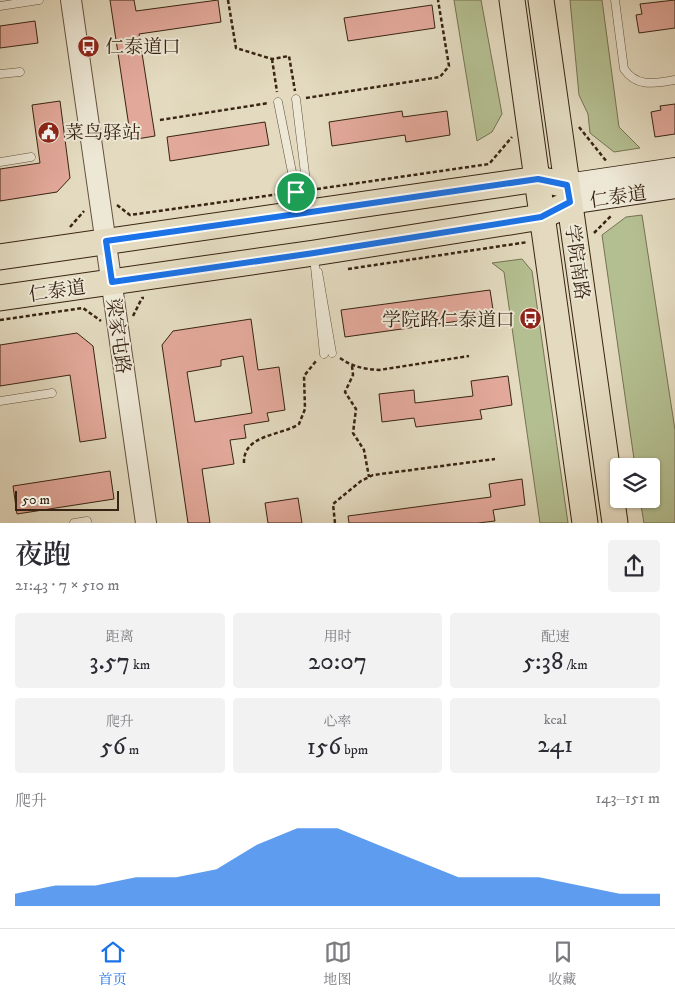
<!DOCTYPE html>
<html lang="zh">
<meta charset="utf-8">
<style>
:root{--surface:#fff;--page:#f2f2f3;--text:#2b2b33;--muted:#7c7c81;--line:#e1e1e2;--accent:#1a73e8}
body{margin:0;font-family:"IM FELL DW Pica","Noto Serif SC",serif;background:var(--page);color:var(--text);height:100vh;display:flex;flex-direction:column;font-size:19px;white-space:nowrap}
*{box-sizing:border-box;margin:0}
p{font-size:16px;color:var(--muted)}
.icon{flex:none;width:28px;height:28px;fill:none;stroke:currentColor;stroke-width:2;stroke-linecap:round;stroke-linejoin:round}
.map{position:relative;height:523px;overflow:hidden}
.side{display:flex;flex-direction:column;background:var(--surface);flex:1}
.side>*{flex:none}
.buttons{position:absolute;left:610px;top:458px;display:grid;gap:10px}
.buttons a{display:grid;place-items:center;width:50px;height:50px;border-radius:5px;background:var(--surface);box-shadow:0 1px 4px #0004;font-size:25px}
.scale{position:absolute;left:15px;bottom:12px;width:104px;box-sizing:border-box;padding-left:5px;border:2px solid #382413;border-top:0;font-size:14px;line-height:18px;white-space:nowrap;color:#382413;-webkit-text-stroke:4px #ede7d5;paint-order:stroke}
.pin{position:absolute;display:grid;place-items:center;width:42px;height:42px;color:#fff;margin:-21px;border:2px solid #fff;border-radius:50%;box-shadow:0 1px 5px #0007}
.round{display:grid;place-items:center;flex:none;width:52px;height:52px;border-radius:5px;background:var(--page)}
.headline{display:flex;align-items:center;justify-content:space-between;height:85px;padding:0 15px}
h1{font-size:28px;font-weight:600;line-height:38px}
.figures{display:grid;grid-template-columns:repeat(3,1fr);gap:8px;height:85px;padding:5px 15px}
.figures div{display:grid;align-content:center;border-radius:5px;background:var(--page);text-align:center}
.figures b{font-size:25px;font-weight:600}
.figures small{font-size:14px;font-weight:400}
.figures p{font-size:14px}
.chart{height:140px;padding:10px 15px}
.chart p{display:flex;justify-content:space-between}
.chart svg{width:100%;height:90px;margin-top:5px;fill:var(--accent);opacity:.7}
.menu{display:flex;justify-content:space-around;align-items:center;height:70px;border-top:1px solid var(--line);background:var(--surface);font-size:14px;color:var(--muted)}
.menu a{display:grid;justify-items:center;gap:2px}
.menu .current{color:var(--accent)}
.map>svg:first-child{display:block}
</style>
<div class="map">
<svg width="675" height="523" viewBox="0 0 675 523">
<rect width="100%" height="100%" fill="#e3dabf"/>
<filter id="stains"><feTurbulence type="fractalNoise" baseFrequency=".004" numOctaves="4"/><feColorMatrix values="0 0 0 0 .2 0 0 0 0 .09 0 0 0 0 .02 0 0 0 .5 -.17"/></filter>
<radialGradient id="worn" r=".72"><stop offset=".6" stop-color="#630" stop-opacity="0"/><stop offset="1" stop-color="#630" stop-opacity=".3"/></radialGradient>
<!-- green -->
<path fill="#b4bf91" stroke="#767252" d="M 454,0 L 481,0 L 502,114 L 492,132 L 477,141 Z
M 570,0 L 602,0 L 619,127 L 640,148 L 614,152 L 590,133 L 588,114 L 579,95 Z
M 642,215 L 675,430 L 675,523 L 644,523 L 640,499 L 651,499 L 651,466 L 635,466 L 602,235 L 626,217 Z
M 522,259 L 532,271 L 568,523 L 540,523 L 504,272 L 492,263 Z"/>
<!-- building -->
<path fill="#e2a89a" stroke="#382413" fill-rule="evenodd" d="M 110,0 L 134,0 L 136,11 L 218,0 L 221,22 L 139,34 L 155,136 L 131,140 Z
M 675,0 L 675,28 L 639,33 L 636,15 L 642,14 L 640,4 Z
M 432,5 L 435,28 L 348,41 L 344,18 Z
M 35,21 L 38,43 L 0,48 L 0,26 Z
M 60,101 L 70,178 L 57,192 L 0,201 L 0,169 L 40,163 L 32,105 Z
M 675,104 L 675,134 L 655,137 L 651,112 L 661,110 L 660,106 Z
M 402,111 L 403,117 L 447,111 L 450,135 L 406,142 L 405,135 L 332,146 L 329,122 Z
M 265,122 L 269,145 L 170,161 L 167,137 Z
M 490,290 L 494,316 L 345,337 L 341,310 Z
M 251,319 L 258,370 L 279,367 L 285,410 L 267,413 L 269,421 L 244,425 L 246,438 L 230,440 L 234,464 L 202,469 L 210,523 L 188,523 L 162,345 L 173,331 ZM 243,356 L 252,413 L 195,422 L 187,372 L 221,366 L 221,360 Z
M 77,333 L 93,346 L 106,438 L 80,442 L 70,375 L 0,386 L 0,345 Z
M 508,376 L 512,405 L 480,410 L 482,419 L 416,427 L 414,418 L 382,422 L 379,394 L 414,390 L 415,403 L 473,396 L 471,381 Z
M 110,471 L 114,499 L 17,514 L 13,486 Z
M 522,479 L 525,505 L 493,510 L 495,521 L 478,523 L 349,523 L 348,516 L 491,497 L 489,484 Z
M 298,498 L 302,523 L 268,523 L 265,503 Z"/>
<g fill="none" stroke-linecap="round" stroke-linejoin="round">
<defs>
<path id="service" d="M 615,0 L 624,69 C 637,88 655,83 675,80
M 0,6 L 39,0
M 0,74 L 20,72
M 296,99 L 307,190 L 305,208
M 278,102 L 296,192 L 303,208
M 0,162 L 31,157
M 314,257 L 324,354
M 318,272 L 332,353
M 0,401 L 52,393
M 74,523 L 87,521"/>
<path id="tertiary" d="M 71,0 L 146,523"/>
<path id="secondary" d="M 567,185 L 675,169
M 570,203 L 675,187"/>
<path id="primary" d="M 512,0 L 585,523
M 541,0 L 615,523
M 0,257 L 538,179 L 567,185
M 0,298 L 314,253 L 541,217 L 570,203"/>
</defs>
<!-- service casing -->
<use href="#service" stroke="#63523e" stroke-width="9"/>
<!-- tertiary casing -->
<use href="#tertiary" stroke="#63523e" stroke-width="22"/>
<!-- secondary casing -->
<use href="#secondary" stroke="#382413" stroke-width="24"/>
<!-- primary casing -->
<use href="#primary" stroke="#382413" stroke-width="27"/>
<!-- path -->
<path stroke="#382413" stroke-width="2.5" stroke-dasharray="4 2.5" stroke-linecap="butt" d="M 228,0 L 236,48 L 272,59 L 289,56 L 295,91
M 272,59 L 277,92
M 306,98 L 440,77 L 449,66 L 438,0
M 160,120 L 269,103
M 579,127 L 607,162
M 317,189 L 489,164 L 512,137
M 117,205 L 130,215 L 287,193
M 70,227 L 84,211
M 594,233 L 611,216
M 348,269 L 528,242
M 133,316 L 142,298 L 144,298
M 0,320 L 83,308 L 101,321
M 340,358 C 353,367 364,369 379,370 L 469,356
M 352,366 L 353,375 L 345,392 L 356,409 L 353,433 L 364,450 L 369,477
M 244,463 C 243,434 281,436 299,424 L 305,409 L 304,376 L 316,361
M 335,523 L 333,504 L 361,481 L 373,475 L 495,459"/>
<!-- service -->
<use href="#service" stroke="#ede7d5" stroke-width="8"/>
<!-- tertiary -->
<use href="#tertiary" stroke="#ede7d5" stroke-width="20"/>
<!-- secondary -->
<use href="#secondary" stroke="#ede7d5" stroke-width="22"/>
<!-- primary -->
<use href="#primary" stroke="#e3dabf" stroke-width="25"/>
</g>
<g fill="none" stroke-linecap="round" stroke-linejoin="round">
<defs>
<path id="route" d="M 296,192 L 304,213 L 106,241 L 112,282 L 314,253 L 541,217 L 570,202 L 567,185 L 538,179 L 304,213 L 307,190 L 296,192"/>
</defs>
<!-- route casing -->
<use href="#route" stroke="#fff" stroke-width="10"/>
<!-- route -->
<use href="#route" stroke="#1a73e8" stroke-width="6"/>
</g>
<!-- icons -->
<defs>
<symbol id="bus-disc" viewBox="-11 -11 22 22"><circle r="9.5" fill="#8f2418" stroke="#ede7d5"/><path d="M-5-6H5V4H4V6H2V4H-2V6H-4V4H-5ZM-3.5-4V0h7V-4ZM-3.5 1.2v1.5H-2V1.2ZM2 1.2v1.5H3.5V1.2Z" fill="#fff"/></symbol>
<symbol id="civic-disc" viewBox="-11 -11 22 22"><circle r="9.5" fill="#8f2418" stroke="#ede7d5"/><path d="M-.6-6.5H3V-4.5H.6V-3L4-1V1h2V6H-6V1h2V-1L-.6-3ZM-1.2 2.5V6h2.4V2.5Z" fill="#fff"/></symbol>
</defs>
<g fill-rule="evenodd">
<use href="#bus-disc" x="76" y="34" width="25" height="25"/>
<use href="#civic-disc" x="36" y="120" width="25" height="25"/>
<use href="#bus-disc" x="518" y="306" width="25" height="25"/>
</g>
<g text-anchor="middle" stroke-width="4" stroke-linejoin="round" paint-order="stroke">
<!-- poi labels -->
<g font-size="19" fill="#382413" stroke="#ede7d5" text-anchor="start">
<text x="105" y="53">仁泰道口</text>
<text x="65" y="139">菜鸟驿站</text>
<text x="515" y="326" text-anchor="end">学院路仁泰道口</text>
</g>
<!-- street labels -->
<g font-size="19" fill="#382413" stroke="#ede7d5">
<text transform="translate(618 196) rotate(-8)" y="7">仁泰道</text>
<text transform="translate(578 262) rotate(82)" y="7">学院南路</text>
<text transform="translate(57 290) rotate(-8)" y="7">仁泰道</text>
<text transform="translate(119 336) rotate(82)" y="7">梁家屯路</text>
</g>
</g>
<rect width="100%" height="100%" filter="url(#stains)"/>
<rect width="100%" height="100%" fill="url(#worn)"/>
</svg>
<div class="buttons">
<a><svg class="icon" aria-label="layers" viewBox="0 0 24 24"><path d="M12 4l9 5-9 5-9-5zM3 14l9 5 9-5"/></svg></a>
</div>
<div class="scale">50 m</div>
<div class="pin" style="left:296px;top:192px;background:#1e9e55"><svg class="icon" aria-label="arrive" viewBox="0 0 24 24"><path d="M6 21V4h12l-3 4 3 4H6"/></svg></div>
</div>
<section class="side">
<div class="headline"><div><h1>夜跑</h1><p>21:43 · 7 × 510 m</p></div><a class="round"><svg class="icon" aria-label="share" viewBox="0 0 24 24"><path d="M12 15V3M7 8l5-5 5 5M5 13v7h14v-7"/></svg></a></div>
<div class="figures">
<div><p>距离</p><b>3.57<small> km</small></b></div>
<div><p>用时</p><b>20:07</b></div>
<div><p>配速</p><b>5:38<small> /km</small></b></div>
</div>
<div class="figures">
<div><p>爬升</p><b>56<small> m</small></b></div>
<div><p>心率</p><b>156<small> bpm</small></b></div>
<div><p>kcal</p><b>241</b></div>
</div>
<div class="chart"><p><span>爬升</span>143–151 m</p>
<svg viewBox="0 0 160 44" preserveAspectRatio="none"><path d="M0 44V38L10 34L20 34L30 30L40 30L50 26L60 14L70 6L80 6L90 14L100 22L110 30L120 30L130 30L140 34L150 38L160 38V44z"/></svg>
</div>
</section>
<nav class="menu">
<a class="current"><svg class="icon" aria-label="home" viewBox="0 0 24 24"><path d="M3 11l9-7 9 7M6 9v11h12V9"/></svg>首页</a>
<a><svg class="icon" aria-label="map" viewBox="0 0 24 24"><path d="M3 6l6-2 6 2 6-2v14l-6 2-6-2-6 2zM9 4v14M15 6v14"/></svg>地图</a>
<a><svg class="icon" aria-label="saved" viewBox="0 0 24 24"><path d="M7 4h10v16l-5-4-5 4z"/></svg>收藏</a>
</nav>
